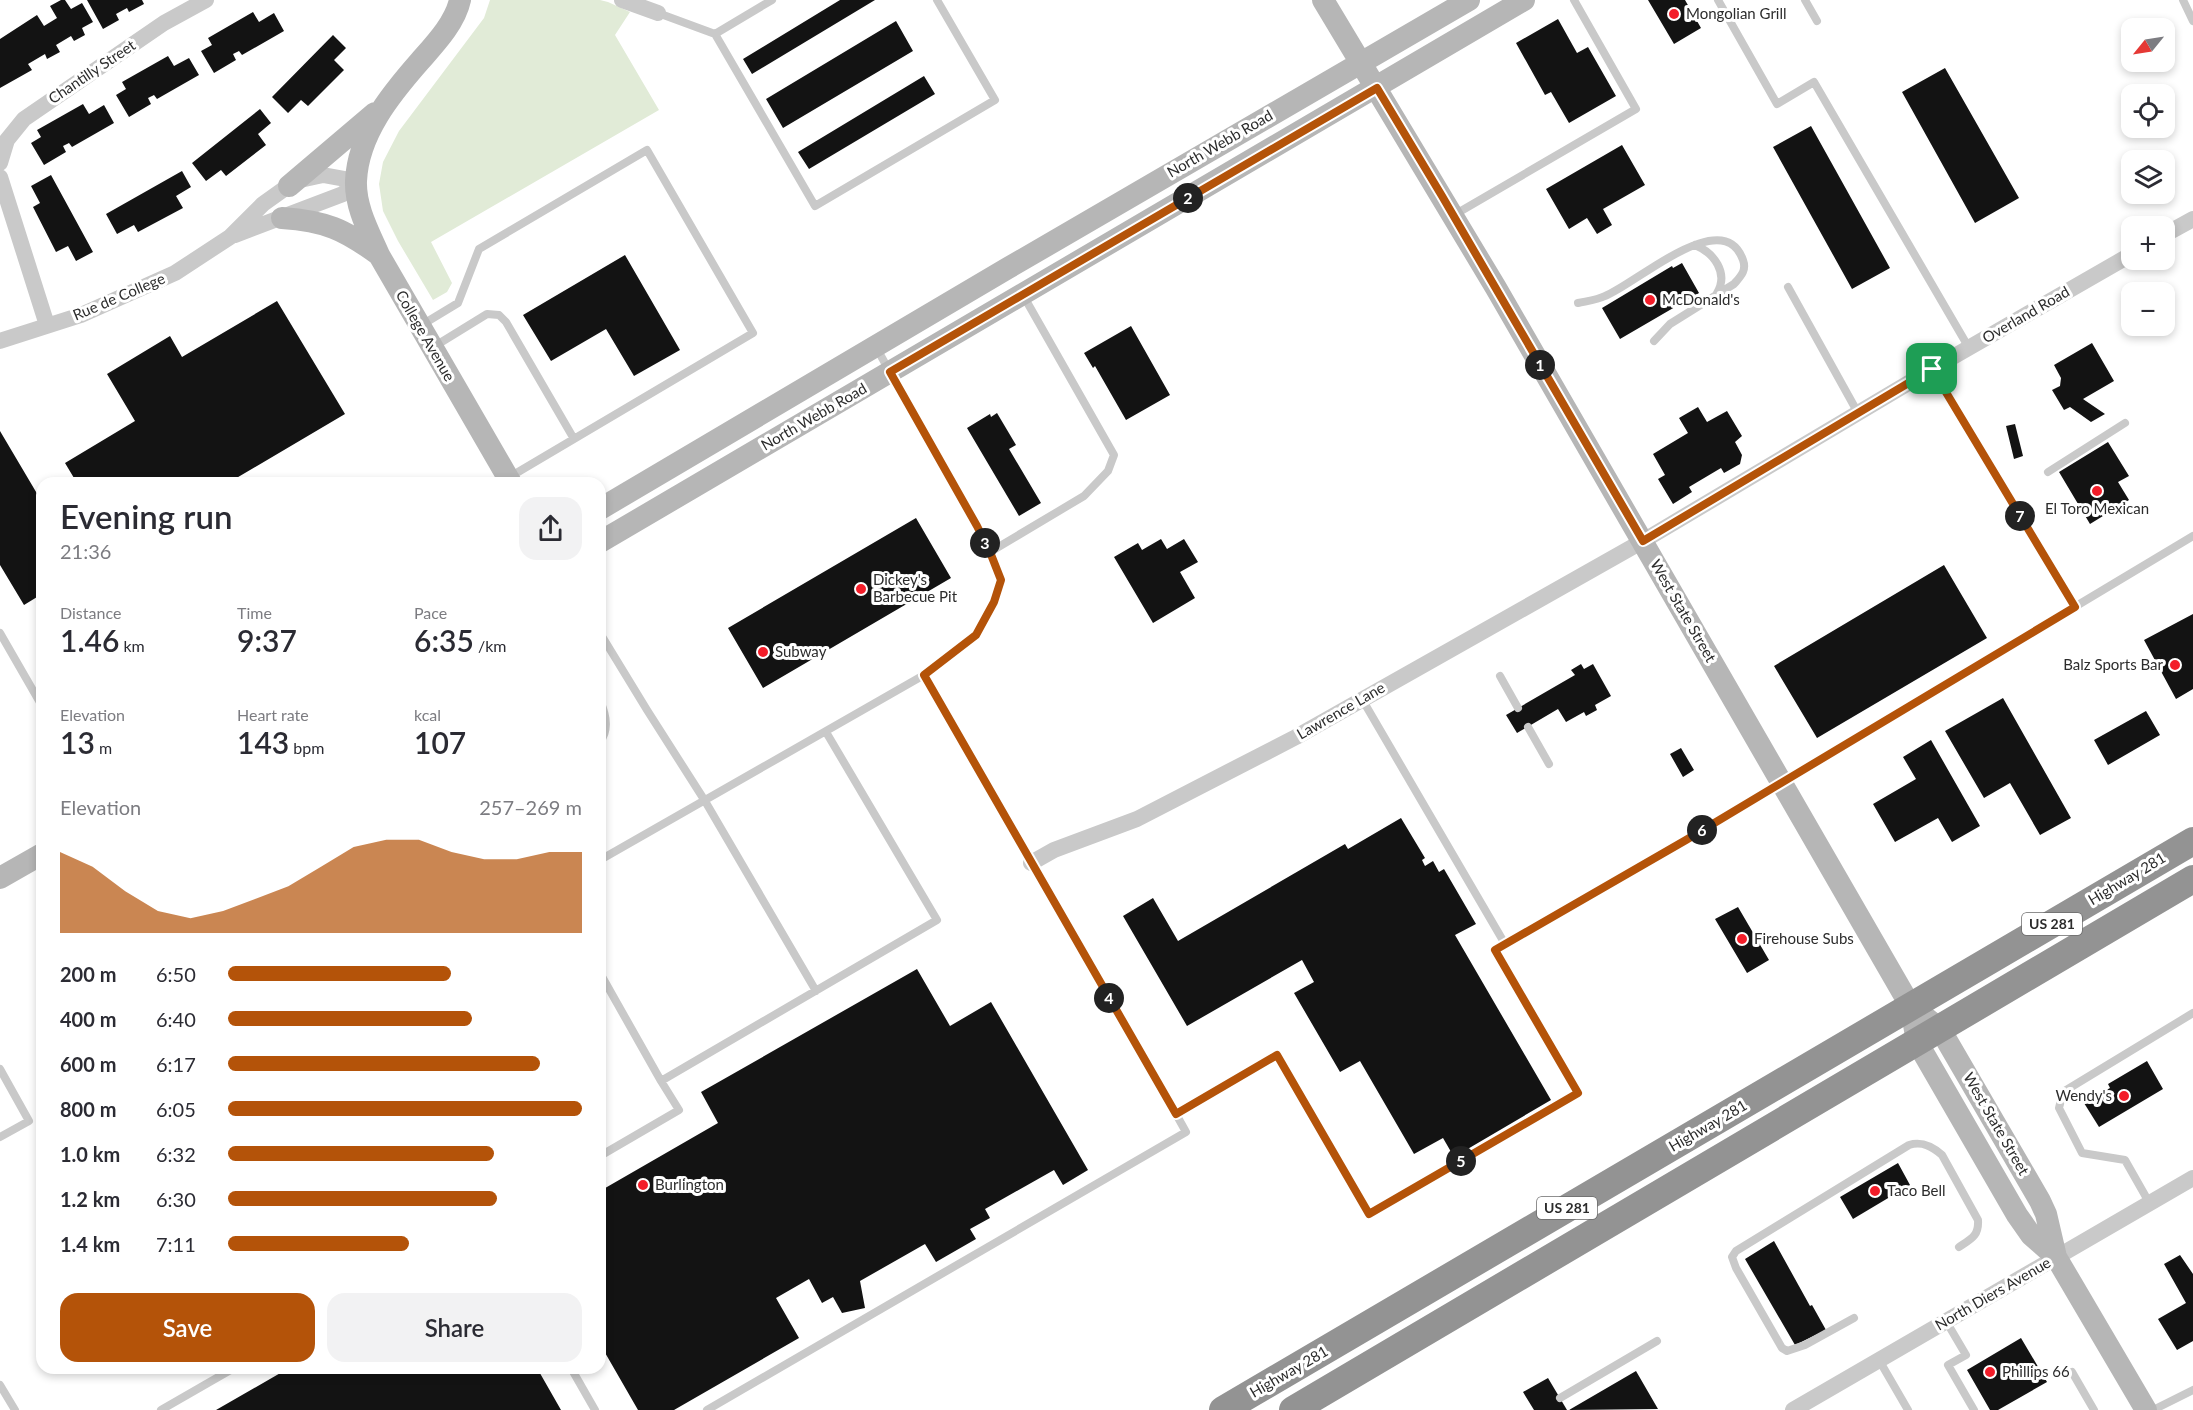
<!DOCTYPE html>
<meta charset="utf-8">
<style>
:root{--surface:#fff;--page:#f2f2f3;--text:#2b2b33;--muted:#7c7c81;--accent:#b45309}
body{margin:0;font-family:Lato,sans-serif;background:var(--page);color:var(--text);height:100vh;display:flex;flex-direction:column;font-size:22px;white-space:nowrap}
*{box-sizing:border-box;margin:0}
p{font-size:20px;color:var(--muted)}
.icon{flex:none;width:33px;height:33px;fill:none;stroke:currentColor;stroke-width:2;stroke-linecap:round;stroke-linejoin:round}
.map{position:relative;flex:1;overflow:hidden}
.sheet{position:absolute;left:36px;top:477px;width:570px;height:897px;display:flex;flex-direction:column;background:var(--surface);border-radius:18px;box-shadow:0 3px 9px #0003}
.sheet>*{flex:none}
.needle{width:39px;rotate:240deg}
.tools{position:absolute;left:2121px;top:18px;display:grid;gap:12px}
.tools a{display:grid;place-items:center;width:54px;height:54px;border-radius:12px;background:var(--surface);box-shadow:0 3px 9px #0003;font-size:30px}
.pin{position:absolute;display:grid;place-items:center;width:51px;height:51px;color:#fff;margin:-26px;border-radius:12px;box-shadow:0 3px 9px #0006}
.km{position:absolute;width:30px;height:30px;margin:-15px;border-radius:50%;background:#222;color:#fff;font-size:16px;line-height:30px;text-align:center}
.round{display:grid;place-items:center;flex:none;width:63px;height:63px;border-radius:18px;background:var(--page)}
.head{display:flex;align-items:center;justify-content:space-between;height:102px;padding:0 24px}
h1{font-size:33px;font-weight:600;line-height:45px}
.stats{display:grid;grid-template-columns:repeat(3,1fr);gap:9px;height:102px;padding:6px 24px}
.stats div{display:grid;align-content:center}
.stats b{font-size:30px;font-weight:600}
.stats small{font-size:16px;font-weight:400}
.stats p{font-size:16px}
.chart{height:168px;padding:12px 24px}
.chart p{display:flex;justify-content:space-between}
.chart svg{width:100%;height:108px;margin-top:6px;fill:var(--accent);opacity:.7}
.primary-button{display:flex;gap:12px;margin-top:auto;padding:12px 24px}
.primary-button a{flex:1;height:69px;border-radius:18px;background:var(--accent);color:#fff;font-size:24px;font-weight:600;line-height:69px;text-align:center}
.primary-button a+a{background:var(--page);color:var(--text)}
ul{padding:0 24px;list-style:none;font-size:20px}
li{display:grid;grid-template-columns:96px 72px 1fr;align-items:center;height:45px}
li i{height:15px;border-radius:8px;background:var(--accent)}
.map>svg:first-child{display:block}
</style>
<div class="map">
<svg width="2193" height="1410" viewBox="0 0 2193 1410">
<rect width="100%" height="100%" fill="#fff"/>
<!-- green -->
<path fill="#e1ebd7" d="M 490,0 L 600,0 L 608,2 L 630,12 L 615,35 L 659,110 L 431,242 L 452,283 L 447,292 L 433,300 L 398,241 L 383,211 L 379,184 L 383,162 L 399,131 L 484,18 Z"/>
<!-- building -->
<path fill="#131313" d="M 61,0 L 65,0 L 71,9 L 82,3 L 93,22 L 82,28 L 85,35 L 74,41 L 71,36 L 56,45 L 60,52 L 47,59 L 45,54 L 28,64 L 32,70 L 0,88 L 0,39 L 37,15 L 44,26 L 57,18 L 50,6 Z
M 87,0 L 142,0 L 144,4 L 129,12 L 127,8 L 116,14 L 119,20 L 103,29 Z
M 840,0 L 875,0 L 752,74 L 743,59 Z
M 1648,0 L 1685,0 L 1701,28 L 1674,44 Z
M 253,12 L 259,22 L 274,13 L 284,31 L 242,55 L 239,51 L 233,54 L 236,60 L 214,73 L 201,51 L 212,45 L 208,38 Z
M 1558,19 L 1577,53 L 1588,47 L 1616,96 L 1569,123 L 1551,92 L 1545,95 L 1516,43 Z
M 896,21 L 913,51 L 783,128 L 766,99 Z
M 333,35 L 346,48 L 334,60 L 344,70 L 308,106 L 301,100 L 288,113 L 272,97 Z
M 168,56 L 174,66 L 189,58 L 199,75 L 157,99 L 154,95 L 148,98 L 151,104 L 129,117 L 116,95 L 126,89 L 122,82 Z
M 1945,68 L 2019,198 L 1975,223 L 1902,92 Z
M 924,76 L 935,94 L 809,169 L 798,152 Z
M 83,104 L 89,114 L 104,105 L 114,123 L 72,147 L 69,143 L 63,146 L 66,152 L 44,165 L 31,143 L 41,137 L 37,130 Z
M 260,109 L 271,123 L 258,134 L 266,145 L 226,176 L 221,170 L 206,181 L 192,163 Z
M 1811,126 L 1890,268 L 1852,289 L 1773,147 Z
M 1622,145 L 1645,185 L 1603,209 L 1612,225 L 1597,234 L 1587,218 L 1569,229 L 1546,189 Z
M 182,171 L 191,187 L 176,196 L 183,208 L 138,232 L 134,225 L 117,234 L 106,214 Z
M 51,175 L 93,252 L 76,261 L 68,246 L 56,252 L 33,207 L 40,203 L 31,186 Z
M 625,255 L 680,350 L 634,376 L 606,329 L 551,361 L 523,315 Z
M 1682,263 L 1699,293 L 1620,339 L 1602,308 L 1672,266 L 1673,268 Z
M 277,301 L 345,414 L 228,483 L 77,483 L 65,463 L 135,421 L 107,374 L 170,336 L 182,357 Z
M 1131,326 L 1170,395 L 1126,420 L 1095,366 L 1093,368 L 1084,353 Z
M 2092,343 L 2114,381 L 2083,399 L 2105,414 L 2091,422 L 2070,407 L 2064,410 L 2052,390 L 2060,386 L 2061,378 L 2054,365 Z
M 1698,407 L 1707,422 L 1727,411 L 1742,436 L 1735,442 L 1742,455 L 1740,464 L 1724,473 L 1721,468 L 1689,487 L 1692,492 L 1673,504 L 1658,479 L 1665,475 L 1653,454 L 1688,433 L 1679,418 Z
M 997,413 L 1016,445 L 1009,449 L 1041,503 L 1019,516 L 967,428 L 990,414 L 991,417 Z
M 2015,424 L 2023,456 L 2014,459 L 2006,426 Z
M 0,431 L 42,502 L 42,594 L 24,605 L 0,565 Z
M 2108,442 L 2129,476 L 2118,482 L 2129,500 L 2090,524 L 2059,472 Z
M 916,518 L 951,578 L 763,688 L 728,628 Z
M 1161,539 L 1167,549 L 1184,539 L 1198,562 L 1180,572 L 1195,598 L 1153,623 L 1114,557 L 1138,543 L 1142,550 Z
M 1944,565 L 1987,638 L 1817,738 L 1774,666 Z
M 2193,614 L 2193,689 L 2176,699 L 2144,640 Z
M 1581,664 L 1584,669 L 1593,664 L 1611,696 L 1595,705 L 1597,710 L 1586,716 L 1584,712 L 1566,722 L 1558,709 L 1517,733 L 1506,715 L 1575,675 L 1571,670 Z
M 2003,698 L 2071,818 L 2040,835 L 2010,783 L 1984,798 L 1945,731 Z
M 2146,711 L 2160,735 L 2108,765 L 2094,740 Z
M 1931,740 L 1980,826 L 1952,842 L 1938,818 L 1895,842 L 1873,804 L 1916,779 L 1903,757 Z
M 1681,748 L 1694,770 L 1683,777 L 1670,754 Z
M 1401,818 L 1425,858 L 1422,860 L 1425,866 L 1433,861 L 1439,872 L 1444,869 L 1476,924 L 1455,935 L 1551,1100 L 1454,1157 L 1443,1138 L 1414,1154 L 1360,1061 L 1340,1072 L 1294,993 L 1314,982 L 1302,960 L 1187,1026 L 1123,916 L 1153,898 L 1178,941 L 1345,844 L 1348,849 Z
M 1738,907 L 1769,960 L 1747,973 L 1715,919 Z
M 917,969 L 950,1026 L 991,1002 L 1088,1170 L 1063,1185 L 1054,1170 L 985,1209 L 990,1218 L 970,1229 L 976,1239 L 936,1262 L 925,1244 L 860,1281 L 865,1308 L 842,1313 L 833,1297 L 822,1303 L 809,1279 L 776,1298 L 799,1338 L 674,1410 L 638,1410 L 600,1344 L 600,1191 L 718,1123 L 701,1092 Z
M 2147,1061 L 2163,1089 L 2099,1127 L 2084,1103 L 2110,1088 L 2108,1084 Z
M 1898,1163 L 1910,1185 L 1853,1219 L 1840,1197 Z
M 1774,1241 L 1810,1306 L 1812,1305 L 1826,1330 L 1795,1345 L 1745,1259 Z
M 2180,1255 L 2193,1274 L 2193,1341 L 2177,1350 L 2158,1319 L 2186,1303 L 2164,1264 Z
M 2021,1338 L 2047,1382 L 1998,1410 L 1990,1410 L 1967,1370 Z
M 289,1368 L 537,1368 L 561,1410 L 216,1410 Z
M 1636,1371 L 1658,1409 L 1569,1410 Z
M 1548,1378 L 1567,1410 L 1534,1410 L 1523,1392 Z"/>
<g fill="none" stroke-linecap="round" stroke-linejoin="round">
<!-- lane -->
<path stroke="#c9c9c9" stroke-width="8" d="M 772,0 L 715,34 L 815,206 L 995,100 L 937,0
M 1718,0 L 1777,104 L 1814,82 L 1969,348
M 1805,0 L 1817,21
M 2183,0 L 2193,21
M 658,13 L 715,34
M 1454,215 L 1636,109 L 1574,0
M 1695,245 C 1714,253 1729,273 1717,293
M 1788,287 L 1858,413
M 1578,303 C 1587,301 1597,300 1605,296 C 1636,284 1723,204 1743,260 C 1747,271 1740,277 1734,284 L 1670,324 L 1654,341
M 420,326 L 458,303 L 479,249 L 647,150 L 753,333 L 508,478
M 435,346 L 487,314 L 499,315 L 506,322 L 574,439
M 1932,369 L 2075,607
M 2048,472 L 2125,423
M 990,552 L 1084,496 L 1108,471 L 1114,455 L 1023,295
M 0,633 L 42,706
M 600,633 L 647,710 L 705,801 L 816,991
M 924,675 L 1176,1114 L 1277,1055 L 1369,1214 L 1578,1093 L 1495,950 L 1505,944
M 1500,676 L 1518,708
M 1362,699 L 1505,944 L 1686,840 L 2193,536
M 600,701 C 606,714 609,730 600,742
M 1528,727 L 1549,764
M 600,860 L 924,675 L 976,635 L 994,602 L 1001,580 L 990,552 L 876,347
M 600,973 L 661,1081
M 0,1069 L 29,1121 L 0,1137
M 600,1156 L 679,1110 L 661,1081 L 937,920 L 826,732
M 2150,1204 L 2125,1160 L 2082,1153 L 2059,1108 L 2063,1092 L 2193,1013
M 1854,1318 L 1805,1345 L 1787,1351 L 1782,1348 L 1736,1268 L 1732,1257 L 1736,1251 L 1909,1145 C 1922,1141 1932,1146 1942,1155 L 1978,1220 C 1979,1236 1971,1239 1959,1247
M 1946,1321 L 1966,1355 L 1948,1365 L 1974,1410
M 1879,1360 L 1908,1410
M 571,1368 L 595,1410
M 2072,1372 L 2094,1410
M 0,1385 L 15,1410
M 1560,1398 L 1657,1341
M 161,1410 L 234,1368
M 707,1410 L 1186,1132 L 1176,1114
M 2153,1410 L 2193,1390"/>
<!-- street -->
<path stroke="#c9c9c9" stroke-width="16" d="M 622,0 L 658,13
M 0,163 L 7,140 L 24,119 L 164,23 L 206,0
M 0,177 L 47,325
M 235,235 L 343,194 L 356,181
M 2164,235 L 2193,219
M 0,341 L 81,315 L 175,273 L 230,237 L 263,204 L 284,189 L 300,180 L 323,175 L 356,181
M 1031,863 L 1054,850 L 1137,819 L 1296,737 L 1643,541 L 1932,369 L 2132,254
M 1793,1410 L 2193,1178"/>
<!-- secondary -->
<path stroke="#b6b6b6" stroke-width="22" d="M 460,0 C 455,23 435,44 420,61 C 391,94 358,134 356,181 C 355,207 369,232 379,255 L 511,483
M 1323,0 L 1496,288 L 1911,1007 L 1917,1042 L 2017,1215 L 2031,1235 L 2056,1257 L 2146,1410
M 289,186 L 375,113
M 282,218 C 325,221 344,229 379,255
M 600,509 L 1008,268 L 1469,0
M 600,542 L 1524,0
M 0,878 L 42,854
M 1926,1018 L 1940,1029 L 2040,1201 L 2046,1214 L 2056,1257"/>
<!-- highway -->
<path stroke="#939393" stroke-width="28" d="M 1223,1410 L 2193,841
M 1293,1410 L 2193,879"/>
</g>
<g fill="none" stroke-linecap="round" stroke-linejoin="round">
<defs>
<path id="route" d="M 1377,88 L 1442,196 L 1643,541 L 1932,369 L 2075,607 L 1686,840 L 1495,950 L 1578,1093 L 1369,1214 L 1277,1055 L 1176,1114 L 924,675 L 976,635 L 994,602 L 1001,580 L 990,552 L 977,526 L 890,372 Z"/>
</defs>
<!-- route casing -->
<use href="#route" stroke="#fff" stroke-width="12"/>
<!-- route -->
<use href="#route" stroke="#b45309" stroke-width="8"/>
</g>
<!-- markers -->
<g fill="#f31d29" stroke="#fff" stroke-width="2">
<circle cx="1674" cy="14" r="6"/>
<circle cx="1650" cy="300" r="6"/>
<circle cx="2097" cy="491" r="6"/>
<circle cx="861" cy="589" r="6"/>
<circle cx="763" cy="652" r="6"/>
<circle cx="2175" cy="665" r="6"/>
<circle cx="1742" cy="939" r="6"/>
<circle cx="2124" cy="1096" r="6"/>
<circle cx="643" cy="1185" r="6"/>
<circle cx="1875" cy="1191" r="6"/>
<circle cx="1990" cy="1372" r="6"/>
</g>
<g text-anchor="middle" stroke-width="6" stroke-linejoin="round" paint-order="stroke">
<!-- shield labels -->
<g fill="#fff" stroke="#6b6b6b" stroke-width="1.5">
<rect x="2022" y="913" width="60" height="22" rx="4.5"/>
<rect x="1537" y="1197" width="60" height="22" rx="4.5"/>
</g>
<g font-size="14" font-weight="bold" fill="#2c2c2c">
<text x="2052" y="929">US 281</text>
<text x="1567" y="1213">US 281</text>
</g>
<!-- poi labels -->
<g font-size="15" fill="#2c2c2c" stroke="#fff" text-anchor="start">
<text x="1686" y="19">Mongolian Grill</text>
<text x="1662" y="305">McDonald's</text>
<text x="2097" y="514" text-anchor="middle">El Toro Mexican</text>
<text x="873" y="585">Dickey's<tspan x="873" dy="17">Barbecue Pit</tspan></text>
<text x="775" y="657">Subway</text>
<text x="2163" y="670" text-anchor="end">Balz Sports Bar</text>
<text x="1754" y="944">Firehouse Subs</text>
<text x="2112" y="1101" text-anchor="end">Wendy's</text>
<text x="655" y="1190">Burlington</text>
<text x="1887" y="1196">Taco Bell</text>
<text x="2002" y="1377">Phillips 66</text>
</g>
<!-- street labels -->
<g font-size="15" fill="#2c2c2c" stroke="#fff">
<text transform="translate(92 72) rotate(-34)" y="5">Chantilly Street</text>
<text transform="translate(1220 144) rotate(-30)" y="5">North Webb Road</text>
<text transform="translate(119 297) rotate(-23)" y="5">Rue de College</text>
<text transform="translate(2026 315) rotate(-30)" y="5">Overland Road</text>
<text transform="translate(425 336) rotate(60)" y="5">College Avenue</text>
<text transform="translate(814 417) rotate(-30)" y="5">North Webb Road</text>
<text transform="translate(1683 611) rotate(60)" y="5">West State Street</text>
<text transform="translate(1341 711) rotate(-30)" y="5">Lawrence Lane</text>
<text transform="translate(2127 879) rotate(-31)" y="5">Highway 281</text>
<text transform="translate(1996 1124) rotate(60)" y="5">West State Street</text>
<text transform="translate(1708 1126) rotate(-30)" y="5">Highway 281</text>
<text transform="translate(1993 1294) rotate(-30)" y="5">North Diers Avenue</text>
<text transform="translate(1289 1372) rotate(-30)" y="5">Highway 281</text>
</g>
</g>
</svg>
<div class="tools">
<a><svg class="needle" viewBox="-14 -14 28 28"><path d="M0-13l5 13h-10z" fill="#e53935"/><path d="M0 13l5-13h-10z" fill="#7c7c81"/></svg></a>
<a><svg class="icon" aria-label="locate" viewBox="0 0 24 24"><circle cx="12" cy="12" r="6"/><path d="M12 2v4M12 18v4M2 12h4M18 12h4"/></svg></a>
<a><svg class="icon" aria-label="layers" viewBox="0 0 24 24"><path d="M12 4l9 5-9 5-9-5zM3 14l9 5 9-5"/></svg></a>
<a>+</a>
<a>−</a>
</div>
<div class="pin" style="left:1932px;top:369px;background:#1e9e55"><svg class="icon" aria-label="arrive" viewBox="0 0 24 24"><path d="M6 21V4h12l-3 4 3 4H6"/></svg></div>
<b class="km" style="left:1540px;top:365px">1</b>
<b class="km" style="left:1188px;top:198px">2</b>
<b class="km" style="left:985px;top:543px">3</b>
<b class="km" style="left:1109px;top:998px">4</b>
<b class="km" style="left:1461px;top:1161px">5</b>
<b class="km" style="left:1702px;top:830px">6</b>
<b class="km" style="left:2020px;top:516px">7</b>
<section class="sheet">
<div class="head"><div><h1>Evening run</h1><p>21:36</p></div><a class="round"><svg class="icon" aria-label="share" viewBox="0 0 24 24"><path d="M12 15V3M7 8l5-5 5 5M5 13v7h14v-7"/></svg></a></div>
<div class="stats">
<div><p>Distance</p><b>1.46<small> km</small></b></div>
<div><p>Time</p><b>9:37</b></div>
<div><p>Pace</p><b>6:35<small> /km</small></b></div>
</div>
<div class="stats">
<div><p>Elevation</p><b>13<small> m</small></b></div>
<div><p>Heart rate</p><b>143<small> bpm</small></b></div>
<div><p>kcal</p><b>107</b></div>
</div>
<div class="chart"><p><span>Elevation</span>257–269 m</p>
<svg viewBox="0 0 160 44" preserveAspectRatio="none"><path d="M0 44V11L10 17L20 27L30 35L40 38L50 35L60 30L70 25L80 17L90 9L100 6L110 6L120 11L130 14L140 14L150 11L160 11V44z"/></svg>
</div>
<ul>
<li><b>200 m</b>6:50<i style="width:63%"></i></li>
<li><b>400 m</b>6:40<i style="width:69%"></i></li>
<li><b>600 m</b>6:17<i style="width:88%"></i></li>
<li><b>800 m</b>6:05<i style="width:100%"></i></li>
<li><b>1.0 km</b>6:32<i style="width:75%"></i></li>
<li><b>1.2 km</b>6:30<i style="width:76%"></i></li>
<li><b>1.4 km</b>7:11<i style="width:51%"></i></li>
</ul>
<div class="primary-button"><a>Save</a><a>Share</a></div>
</section>
</div>
